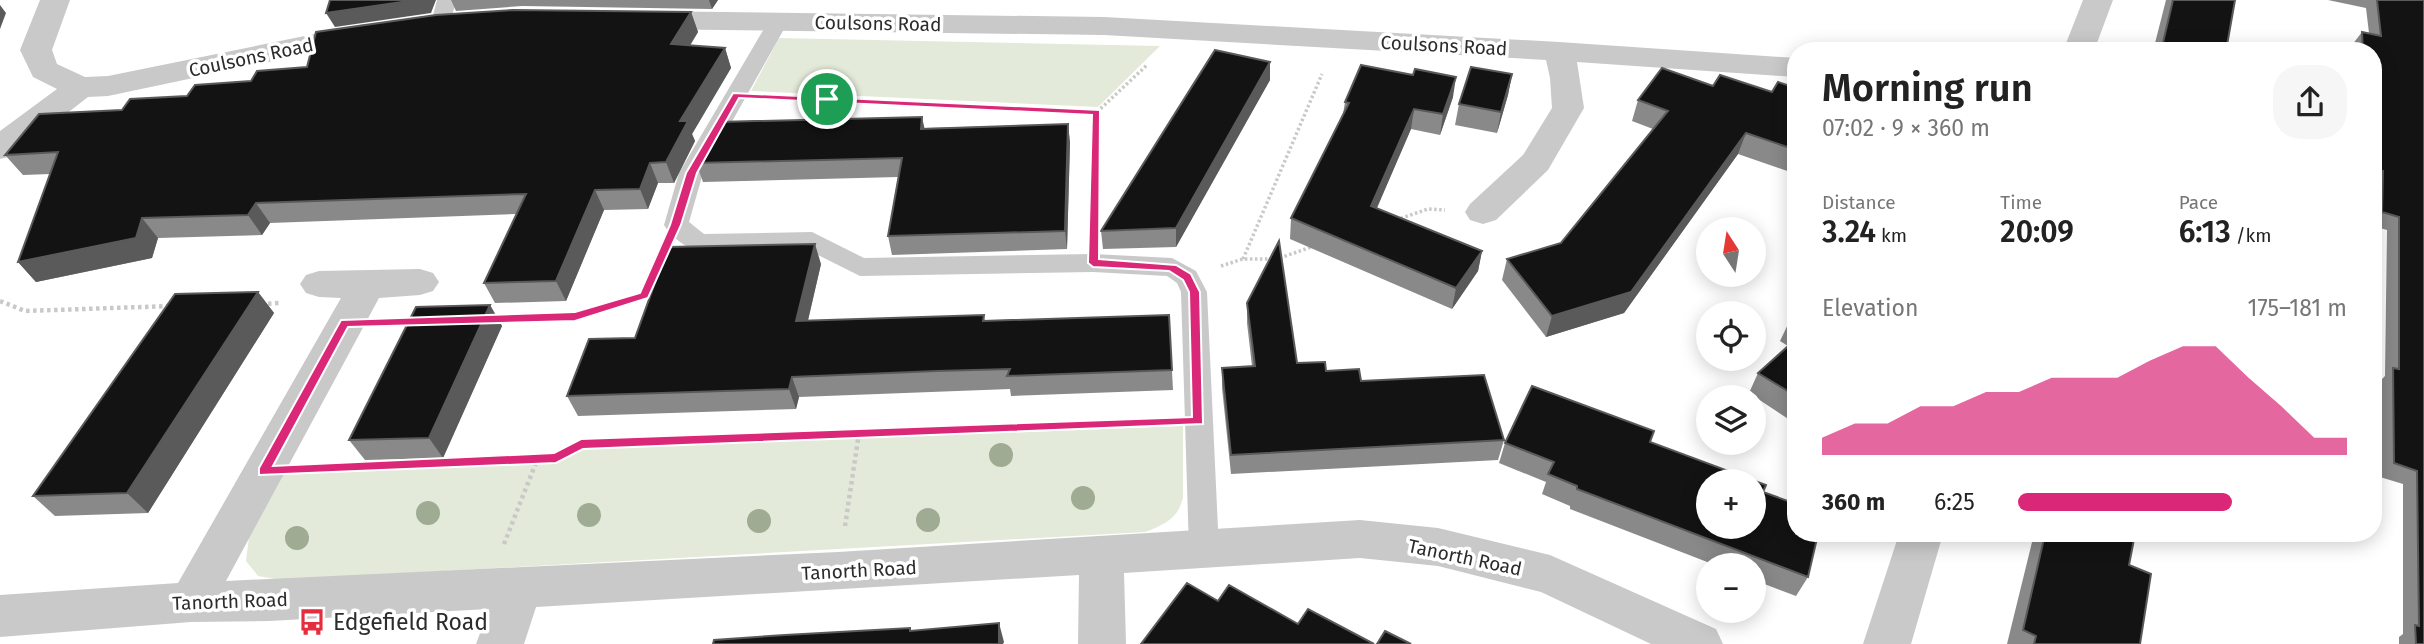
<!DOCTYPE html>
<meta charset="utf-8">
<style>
:root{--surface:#fff;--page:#f6f6f6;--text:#222;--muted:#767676;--accent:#db2777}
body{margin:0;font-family:"Fira Sans",sans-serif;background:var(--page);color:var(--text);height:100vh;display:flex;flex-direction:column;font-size:26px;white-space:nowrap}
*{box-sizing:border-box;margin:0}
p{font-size:23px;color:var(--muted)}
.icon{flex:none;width:38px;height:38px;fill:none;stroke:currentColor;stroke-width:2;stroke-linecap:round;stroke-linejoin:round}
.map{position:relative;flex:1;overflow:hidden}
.sheet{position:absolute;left:1787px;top:42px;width:595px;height:500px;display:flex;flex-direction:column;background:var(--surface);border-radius:28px;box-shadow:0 4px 18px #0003}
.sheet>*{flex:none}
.needle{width:46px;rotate:348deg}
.buttons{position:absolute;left:1696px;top:217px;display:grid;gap:14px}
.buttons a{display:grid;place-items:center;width:70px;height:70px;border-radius:50%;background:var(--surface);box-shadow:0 4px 18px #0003;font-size:35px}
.pin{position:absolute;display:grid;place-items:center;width:60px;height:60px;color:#fff;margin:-30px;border:4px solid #fff;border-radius:50%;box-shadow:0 2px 7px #0007}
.round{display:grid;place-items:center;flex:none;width:74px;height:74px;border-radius:28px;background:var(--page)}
.head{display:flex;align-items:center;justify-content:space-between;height:119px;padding:0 35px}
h1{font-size:38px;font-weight:600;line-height:52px}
.figures{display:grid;grid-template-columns:repeat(3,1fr);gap:10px;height:119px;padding:7px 35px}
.figures div{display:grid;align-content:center}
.figures b{font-size:30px;font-weight:600}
.figures small{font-size:19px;font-weight:400}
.figures p{font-size:19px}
.chart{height:196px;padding:14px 35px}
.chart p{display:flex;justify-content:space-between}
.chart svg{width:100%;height:126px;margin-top:7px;fill:var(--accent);opacity:.7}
ul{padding:0 35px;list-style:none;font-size:23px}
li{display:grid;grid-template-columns:112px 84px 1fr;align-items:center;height:52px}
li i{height:18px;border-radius:9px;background:var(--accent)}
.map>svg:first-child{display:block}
</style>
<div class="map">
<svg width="2424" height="644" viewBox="0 0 2424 644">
<rect width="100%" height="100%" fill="#fff"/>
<!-- green -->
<path fill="#e3ead9" d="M 779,38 L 1160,46 L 1098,107 L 751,91 Z
M 1183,426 L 1183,497 C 1179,518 1164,525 1145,532 L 281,580 L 258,576 L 246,561 L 249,537 L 283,475 L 554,462 L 581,449 Z"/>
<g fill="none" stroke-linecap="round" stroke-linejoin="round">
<!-- path-far1 -->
<path stroke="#c9c9c9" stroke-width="3.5" stroke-dasharray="2.5 2.5" stroke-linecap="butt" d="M 776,97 L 1097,112
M 1396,220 L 1428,209 L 1445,210
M 1094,227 L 1097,112 L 1147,65
M 1243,259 L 1322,74
M 1221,266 L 1243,259 L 1277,259 L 1314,246
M 649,286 L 660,259"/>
<!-- path -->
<path stroke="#c9c9c9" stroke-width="4.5" stroke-dasharray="3.5 3.5" stroke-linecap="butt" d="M 0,301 L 25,311 L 171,306
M 261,304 L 280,303
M 493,319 L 575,316 L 645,296 L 650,284
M 315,470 L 556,458 L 581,444 L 1159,422
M 845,526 L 859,433
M 504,544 L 537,460"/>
<!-- lane -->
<path fill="#c9c9c9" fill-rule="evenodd" d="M 437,0 L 457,0 L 448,27 L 434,27 L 431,23 Z
M 778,16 L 785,18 L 788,22 L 703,173 L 689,222 L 704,234 L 812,232 L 864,258 L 1093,254 L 1172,258 L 1196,271 L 1207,292 L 1219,550 L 1215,559 L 1204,563 L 1193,559 L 1189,550 L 1181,292 L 1177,283 L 1167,276 L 1093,272 L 860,276 L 808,250 L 699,252 C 686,248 671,237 664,225 L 679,173 L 768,22 L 771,18 Z"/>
<!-- street -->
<path fill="#c9c9c9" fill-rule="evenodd" d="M 40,0 L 70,0 L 52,50 L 57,64 L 85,77 L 108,76 L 364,24 L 375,26 L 379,33 L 375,40 L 364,42 L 108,96 L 88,97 L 12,156 L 0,159 L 0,131 L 57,89 L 33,77 L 20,50 Z
M 2083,0 L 2113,0 L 2094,51 L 2063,51 Z
M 640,11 L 1104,17 L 1559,42 L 1796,58 L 1796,77 L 1577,62 L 1584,108 L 1548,170 L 1496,220 L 1483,224 L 1470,220 L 1465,212 L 1470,204 L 1523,155 L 1552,108 L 1550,78 L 1546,60 L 1104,35 L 640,29 L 629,26 L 625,20 L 629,14 Z
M 420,269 L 433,273 L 439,282 L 433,291 L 420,295 L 379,298 L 226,581 L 838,552 L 1360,520 L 1438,528 L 1550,555 L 1716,629 L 1723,644 L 1651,644 L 1541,592 L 1438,566 L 1360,558 L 1124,573 L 1126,644 L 1078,644 L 1079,575 L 536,607 L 524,644 L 476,644 L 489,609 L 269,621 L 191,622 L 0,637 L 0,595 L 178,583 L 341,298 L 319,297 L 306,293 L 300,284 L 306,275 L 319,271 Z
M 1899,534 L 1943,534 L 1911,644 L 1863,644 Z"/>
</g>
<!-- trees -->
<g fill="#9fab93">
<circle cx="1001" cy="455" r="12"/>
<circle cx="1083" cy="498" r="12"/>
<circle cx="428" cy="513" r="12"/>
<circle cx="589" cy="515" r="12"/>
<circle cx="928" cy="520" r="12"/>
<circle cx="759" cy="521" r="12"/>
<circle cx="297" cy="538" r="12"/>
</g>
<!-- wall -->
<path fill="#898989" d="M 451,0 L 718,0 L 712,9 L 522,6 L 456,11 Z
M 2166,0 L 2235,0 L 2226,51 L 2153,51 Z
M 2328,0 L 2424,0 L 2424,644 L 2399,644 L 2399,637 L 2403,634 L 2403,484 L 2380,477 L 2380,381 L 2385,376 L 2387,230 L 2373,226 L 2373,51 L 2352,51 L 2352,45 L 2362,32 L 2369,33 L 2366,8 Z
M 691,12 L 698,32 L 690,46 L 725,48 L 731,68 L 692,134 L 695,141 L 674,183 L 658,183 L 648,209 L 604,210 L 566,301 L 495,303 L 484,283 L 516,214 L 270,223 L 262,235 L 158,238 L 152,258 L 36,282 L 18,262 L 50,174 L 23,175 L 5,155 L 122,110 L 187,96 L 307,67 Z
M 1270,62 L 1270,80 L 1176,247 L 1103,249 L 1101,231 Z
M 1512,74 L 1508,95 L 1497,133 L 1455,125 L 1459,104 Z
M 1413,75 L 1453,97 L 1440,135 L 1411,129 L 1377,208 L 1482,251 L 1478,271 L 1452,309 L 1290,239 L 1291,218 L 1343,114 L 1345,102 Z
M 1713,86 L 1772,92 L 1796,88 L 1796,174 L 1738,154 L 1624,313 L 1546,337 L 1502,280 L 1507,259 L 1561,243 L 1653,129 L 1632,121 L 1638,100 Z
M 1068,124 L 1070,143 L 1067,249 L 892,255 L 888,236 L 898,177 L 703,182 L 696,163 L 925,128 Z
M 821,264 L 808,321 L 984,315 L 985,321 L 1169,315 L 1173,390 L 1011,396 L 1010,389 L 799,397 L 796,409 L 578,416 L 567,396 L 635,338 Z
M 258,292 L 274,313 L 148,513 L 55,516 L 33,496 Z
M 1247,303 L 1297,363 L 1326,371 L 1361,381 L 1504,440 L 1498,460 L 1231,474 L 1222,388 L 1222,368 L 1252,366 L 1247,323 Z
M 490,305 L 502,326 L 443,458 L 365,460 L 349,440 Z
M 1796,315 L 1796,424 L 1749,393 L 1758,373 L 1788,346 L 1780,341 L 1790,320 Z
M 1650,442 L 1763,492 L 1808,577 L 1796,596 L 1754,580 L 1754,565 L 1715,565 L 1570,509 L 1570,506 L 1542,494 L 1546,482 L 1499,463 L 1505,443 Z
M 2034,534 L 2135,534 L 2129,565 L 2140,644 L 2007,644 Z"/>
<!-- shaded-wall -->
<path fill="#5a5a5a" d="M 416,0 L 436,0 L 431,13 L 335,27 L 326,13 Z
M 709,0 L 718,0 L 712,9 Z
M 0,5 L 6,13 L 0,29 Z
M 691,12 L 698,32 L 678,64 L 671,44 Z
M 725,48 L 731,68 L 692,134 L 695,141 L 674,183 L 666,162 L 680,121 Z
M 1270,62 L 1270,80 L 1176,247 L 1176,228 Z
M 1512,74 L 1508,95 L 1497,133 L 1501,112 Z
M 1456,77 L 1453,97 L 1440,135 L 1443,114 Z
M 1414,109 L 1411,129 L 1369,226 L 1371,206 Z
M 922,117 L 926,135 L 921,129 Z
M 1068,124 L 1070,143 L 1067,249 L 1065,231 Z
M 1746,133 L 1738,154 L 1624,313 L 1546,337 L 1552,316 Z
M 650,163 L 658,183 L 648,209 L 640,189 Z
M 595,190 L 604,210 L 566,301 L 556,281 Z
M 256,203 L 270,223 L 262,235 L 248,215 Z
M 142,218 L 158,238 L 152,258 L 36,282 L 18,262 Z
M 815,244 L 821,264 L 803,341 L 796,321 Z
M 1482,251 L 1478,271 L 1452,309 L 1456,288 Z
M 258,292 L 274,313 L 148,513 L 127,493 Z
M 490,305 L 502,326 L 443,458 L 429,438 Z
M 792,377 L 799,397 L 796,409 L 789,389 Z
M 999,623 L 1004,642 L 1003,644 L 999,644 Z"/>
<!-- building -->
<path fill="#131313" stroke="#5a5a5a" stroke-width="2" fill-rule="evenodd" d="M 330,0 L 416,0 L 326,13 Z
M 2173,0 L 2235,0 L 2226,51 L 2161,51 Z
M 2377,0 L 2424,0 L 2424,644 L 2416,644 L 2415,625 L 2419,626 L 2417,471 L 2394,463 L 2393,368 L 2399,369 L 2399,217 L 2382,212 L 2383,171 L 2373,168 L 2373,51 L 2363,51 L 2362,32 L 2381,36 Z
M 513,10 L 691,12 L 671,44 L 725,48 L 680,121 L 688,121 L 666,162 L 650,163 L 640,189 L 595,190 L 556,281 L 484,283 L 526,194 L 256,203 L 248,215 L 142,218 L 136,238 L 18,262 L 58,152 L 5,155 L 39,114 L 122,110 L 130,99 L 187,96 L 195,85 L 251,81 L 257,71 L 307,67 L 316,32 L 436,15 Z
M 1215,50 L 1270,62 L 1176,228 L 1101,231 Z
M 1361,65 L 1413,75 L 1415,69 L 1456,77 L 1443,114 L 1414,109 L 1371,206 L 1482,251 L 1456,288 L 1291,218 L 1349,103 L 1345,102 Z
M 1471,67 L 1512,74 L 1501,112 L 1459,104 Z
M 1662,68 L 1713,86 L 1720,75 L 1772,92 L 1778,82 L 1796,88 L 1796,150 L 1746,133 L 1631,292 L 1552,316 L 1507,259 L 1561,243 L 1668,111 L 1638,100 Z
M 922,117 L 921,129 L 1068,124 L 1065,231 L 888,236 L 902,158 L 696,163 L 718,122 Z
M 1279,241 L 1297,363 L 1325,362 L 1326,371 L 1359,369 L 1361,381 L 1484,375 L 1504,440 L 1231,455 L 1222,368 L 1255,366 L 1247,303 Z
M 815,244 L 796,321 L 984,315 L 983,321 L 1169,315 L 1172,370 L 1007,376 L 1010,369 L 937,371 L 792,377 L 789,389 L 567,396 L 589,339 L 635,338 L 668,247 Z
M 258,292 L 127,493 L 33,496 L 175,294 Z
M 490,305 L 429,438 L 349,440 L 416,307 Z
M 1796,315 L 1796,324 L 1790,320 Z
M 1796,339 L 1796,396 L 1758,373 Z
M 1532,386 L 1654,431 L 1650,442 L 1766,485 L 1763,492 L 1796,504 L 1796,534 L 1818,534 L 1808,577 L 1577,489 L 1577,486 L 1548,474 L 1554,462 L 1505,443 ZM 1708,481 L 1754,481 L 1754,527 L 1708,527 Z
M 2045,534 L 2135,534 L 2129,565 L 2151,574 L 2140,644 L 2034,644 L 2036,636 L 2023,630 Z
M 1187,583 L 1218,601 L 1229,585 L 1298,624 L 1308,609 L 1374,644 L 1141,644 Z
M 999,623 L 999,644 L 713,644 L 714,640 L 785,635 L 910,628 L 910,631 Z
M 1385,631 L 1411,644 L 1377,644 Z"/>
<!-- route -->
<path fill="#db2777" stroke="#fff" stroke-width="2" fill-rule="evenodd" d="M 733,93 L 1100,110 L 1099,259 L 1176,265 L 1191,274 L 1200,292 L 1203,424 L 583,449 L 556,463 L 259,475 L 259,468 L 341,320 L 575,312 L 640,293 L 670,225 L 686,173 ZM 739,98 L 1092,115 L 1088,263 L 1093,267 L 1169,271 L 1183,280 L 1189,292 L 1192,417 L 581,439 L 554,453 L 273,466 L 348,327 L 575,321 L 648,298 L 681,225 L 697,173 Z"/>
<!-- icons -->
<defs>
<symbol id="bus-bare" viewBox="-9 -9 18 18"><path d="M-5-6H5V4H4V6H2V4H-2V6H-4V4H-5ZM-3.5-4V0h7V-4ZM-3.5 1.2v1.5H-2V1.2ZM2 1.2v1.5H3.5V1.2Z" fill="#e42d3e" stroke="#fff" stroke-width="2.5" paint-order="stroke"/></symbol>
</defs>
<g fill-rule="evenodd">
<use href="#bus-bare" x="293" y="603" width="38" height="38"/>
</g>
<g text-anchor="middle" stroke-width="7" stroke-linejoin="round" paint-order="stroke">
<!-- street labels -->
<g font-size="19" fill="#2c2c2c" stroke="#fff">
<text transform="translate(878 23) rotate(1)" y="7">Coulsons Road</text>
<text transform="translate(1444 45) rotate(3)" y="7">Coulsons Road</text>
<text transform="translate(251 57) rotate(-12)" y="7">Coulsons Road</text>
<text transform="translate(1465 557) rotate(12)" y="7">Tanorth Road</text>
<text transform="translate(859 570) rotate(-3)" y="7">Tanorth Road</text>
<text transform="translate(230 601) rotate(-2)" y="7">Tanorth Road</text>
</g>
<!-- near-poi labels -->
<g font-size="23" fill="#2c2c2c" stroke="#fff" text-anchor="start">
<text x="333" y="630">Edgefield Road</text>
</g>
</g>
</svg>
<div class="buttons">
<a><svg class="needle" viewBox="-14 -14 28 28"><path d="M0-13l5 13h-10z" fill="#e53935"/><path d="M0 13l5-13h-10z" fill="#767676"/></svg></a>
<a><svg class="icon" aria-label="locate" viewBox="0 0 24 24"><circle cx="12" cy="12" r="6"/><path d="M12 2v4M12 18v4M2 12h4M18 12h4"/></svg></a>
<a><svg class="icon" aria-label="layers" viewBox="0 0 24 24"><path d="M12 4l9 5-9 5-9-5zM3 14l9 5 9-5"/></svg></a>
<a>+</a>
<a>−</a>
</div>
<div class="pin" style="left:827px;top:99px;background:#1e9e55"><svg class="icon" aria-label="arrive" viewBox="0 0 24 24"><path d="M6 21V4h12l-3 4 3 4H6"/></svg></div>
<section class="sheet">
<div class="head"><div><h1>Morning run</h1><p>07:02 · 9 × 360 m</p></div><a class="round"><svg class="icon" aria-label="share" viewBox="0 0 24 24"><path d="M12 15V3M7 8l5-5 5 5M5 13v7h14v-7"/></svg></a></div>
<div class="figures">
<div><p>Distance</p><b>3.24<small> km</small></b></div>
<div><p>Time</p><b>20:09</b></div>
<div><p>Pace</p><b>6:13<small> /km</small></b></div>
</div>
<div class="chart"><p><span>Elevation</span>175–181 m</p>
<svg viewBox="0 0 160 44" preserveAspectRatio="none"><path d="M0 44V38L10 33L20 33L30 27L40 27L50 22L60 22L70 17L80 17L90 17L100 11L110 6L120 6L130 17L140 27L150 38L160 38V44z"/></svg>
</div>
<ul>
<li><b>360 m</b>6:25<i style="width:65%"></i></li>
</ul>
</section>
</div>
